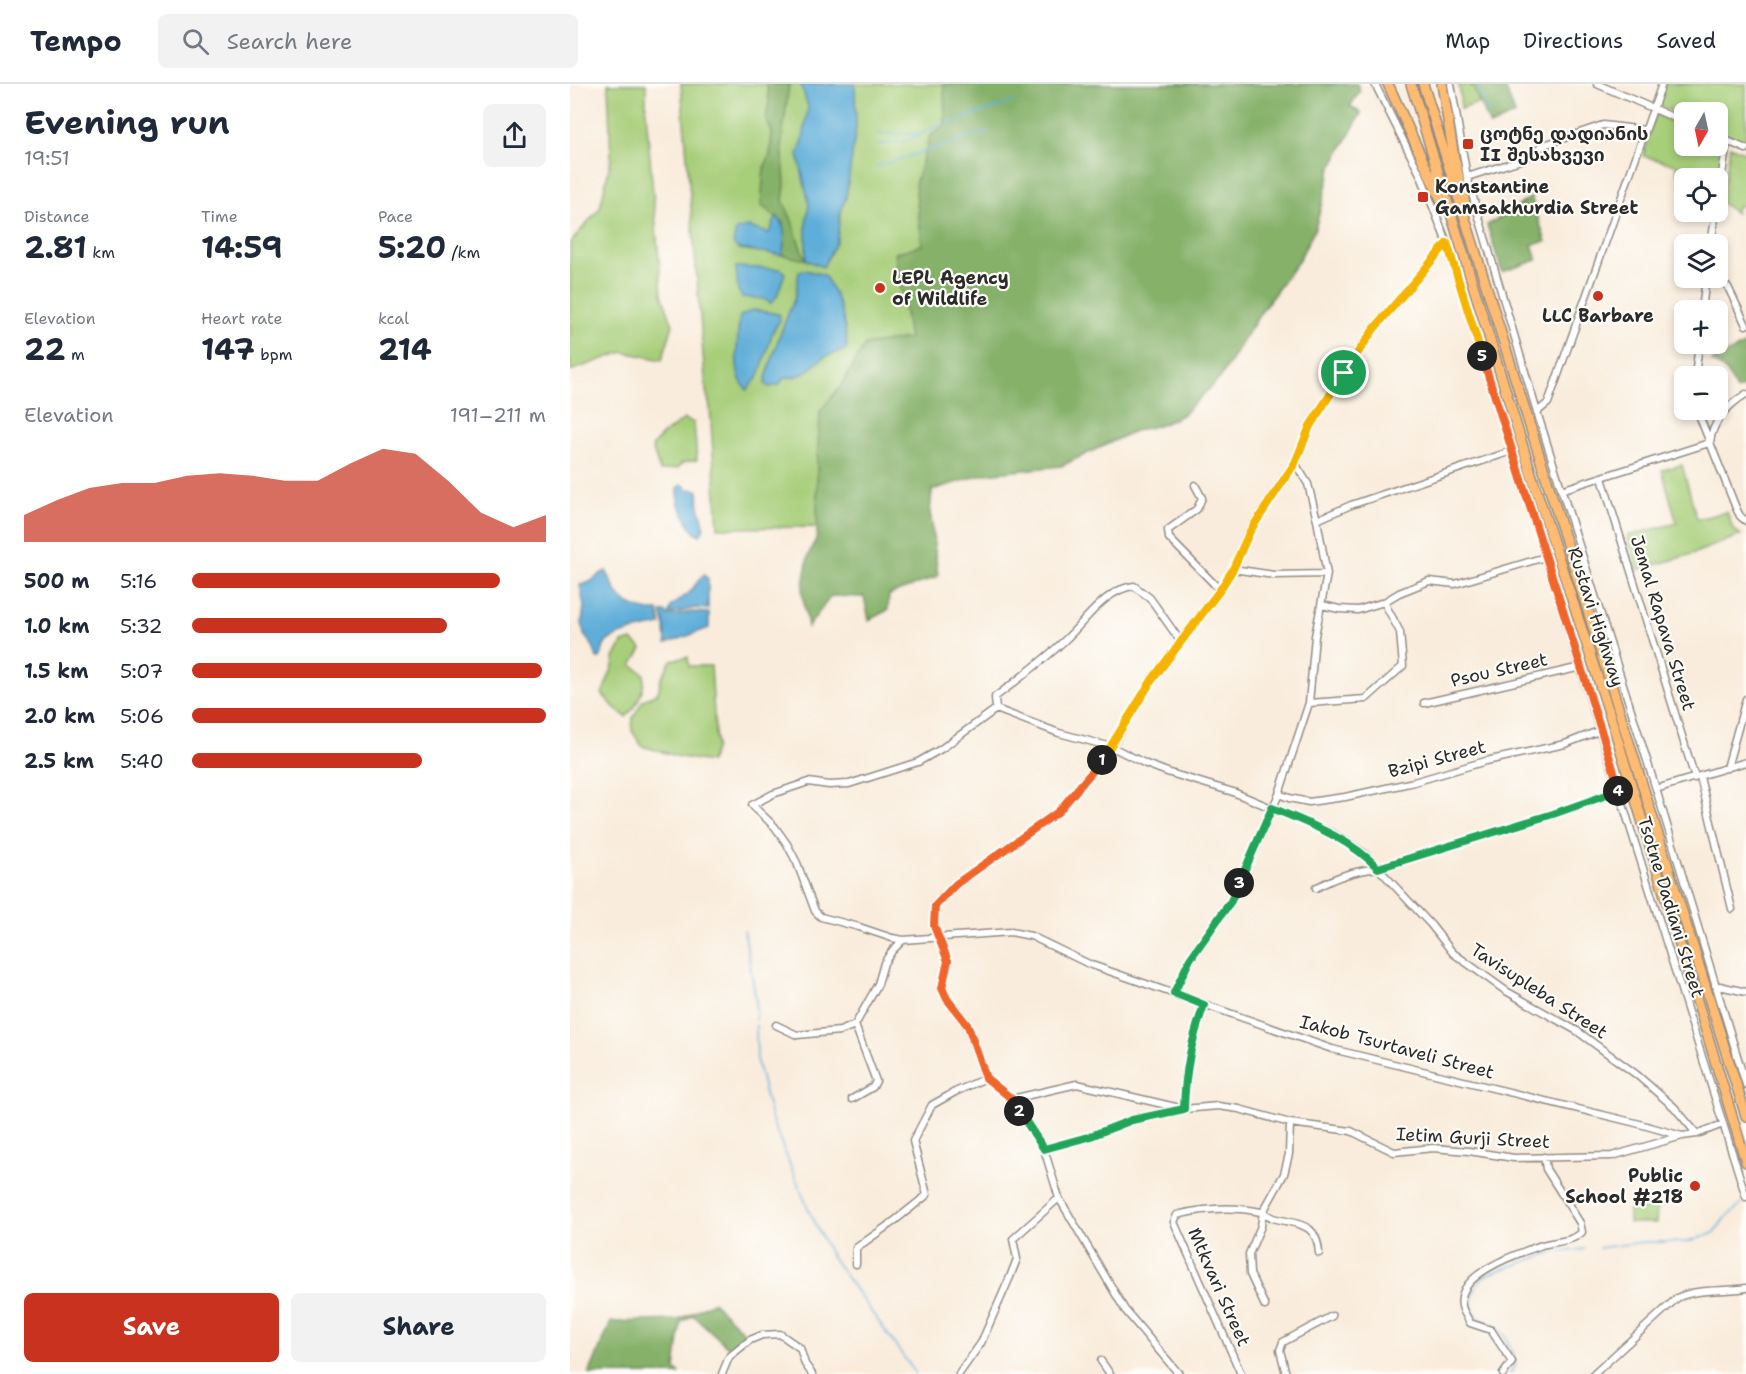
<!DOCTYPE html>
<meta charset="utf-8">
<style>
:root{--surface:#fff;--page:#f2f2f3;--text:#1f2937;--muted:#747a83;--line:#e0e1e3;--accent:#c8321e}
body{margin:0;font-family:"Shantell Sans","Noto Sans Georgian",sans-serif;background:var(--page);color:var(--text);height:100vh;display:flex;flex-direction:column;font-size:22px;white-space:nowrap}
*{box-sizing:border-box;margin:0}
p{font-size:20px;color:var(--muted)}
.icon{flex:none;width:33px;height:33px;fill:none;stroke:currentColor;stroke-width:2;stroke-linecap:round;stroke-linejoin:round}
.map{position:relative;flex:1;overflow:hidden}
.sheet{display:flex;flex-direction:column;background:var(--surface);width:570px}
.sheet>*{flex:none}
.needle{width:39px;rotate:189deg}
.buttons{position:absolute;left:1104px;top:18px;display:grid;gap:12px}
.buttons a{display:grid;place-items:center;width:54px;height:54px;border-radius:9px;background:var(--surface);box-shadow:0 3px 9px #0003;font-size:30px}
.pin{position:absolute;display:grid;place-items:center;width:51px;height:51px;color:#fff;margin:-26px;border:3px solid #fff;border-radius:50%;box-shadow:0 2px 6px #0007}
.km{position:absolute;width:30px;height:30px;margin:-15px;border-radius:50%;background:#222;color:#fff;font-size:16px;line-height:30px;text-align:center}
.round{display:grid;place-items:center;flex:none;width:63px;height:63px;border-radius:9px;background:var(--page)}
.headline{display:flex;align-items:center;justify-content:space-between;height:102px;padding:0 24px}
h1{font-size:33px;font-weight:700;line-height:45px}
.stats{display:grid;grid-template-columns:repeat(3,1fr);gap:9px;height:102px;padding:6px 24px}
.stats div{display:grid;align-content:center}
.stats b{font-size:30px;font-weight:700}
.stats small{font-size:16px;font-weight:400}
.stats p{font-size:16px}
.chart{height:168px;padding:12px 24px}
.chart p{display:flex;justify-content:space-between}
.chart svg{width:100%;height:108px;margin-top:6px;fill:var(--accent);opacity:.7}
.button{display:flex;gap:12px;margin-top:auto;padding:12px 24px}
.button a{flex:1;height:69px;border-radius:9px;background:var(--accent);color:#fff;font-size:24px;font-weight:700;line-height:69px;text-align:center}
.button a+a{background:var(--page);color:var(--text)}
ul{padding:0 24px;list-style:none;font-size:20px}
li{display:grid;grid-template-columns:96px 72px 1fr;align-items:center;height:45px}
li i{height:15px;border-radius:8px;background:var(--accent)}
header{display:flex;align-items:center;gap:36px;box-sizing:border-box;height:84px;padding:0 30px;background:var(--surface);border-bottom:2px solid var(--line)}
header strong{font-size:28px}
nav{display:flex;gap:33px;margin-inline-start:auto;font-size:21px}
.search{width:420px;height:54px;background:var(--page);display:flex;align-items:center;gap:15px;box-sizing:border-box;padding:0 21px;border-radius:9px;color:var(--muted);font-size:22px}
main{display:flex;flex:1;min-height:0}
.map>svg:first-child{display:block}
</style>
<header>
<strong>Tempo</strong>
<div class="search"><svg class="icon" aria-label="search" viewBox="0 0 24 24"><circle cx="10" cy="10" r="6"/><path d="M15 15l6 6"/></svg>Search here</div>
<nav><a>Map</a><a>Directions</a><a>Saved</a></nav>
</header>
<main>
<section class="sheet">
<div class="headline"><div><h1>Evening run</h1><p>19:51</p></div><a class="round"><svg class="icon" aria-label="share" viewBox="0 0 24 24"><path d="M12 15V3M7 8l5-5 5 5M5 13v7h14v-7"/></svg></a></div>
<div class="stats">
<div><p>Distance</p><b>2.81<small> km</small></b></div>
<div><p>Time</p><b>14:59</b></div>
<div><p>Pace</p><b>5:20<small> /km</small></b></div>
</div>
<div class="stats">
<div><p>Elevation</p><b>22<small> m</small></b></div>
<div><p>Heart rate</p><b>147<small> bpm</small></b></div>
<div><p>kcal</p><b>214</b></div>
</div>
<div class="chart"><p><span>Elevation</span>191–211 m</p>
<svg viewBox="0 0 160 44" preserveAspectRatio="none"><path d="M0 44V33L10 27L20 22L30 20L40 20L50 17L60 16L70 17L80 19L90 19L100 12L110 6L120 8L130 19L140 32L150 38L160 33V44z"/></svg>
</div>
<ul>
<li><b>500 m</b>5:16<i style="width:87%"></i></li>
<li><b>1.0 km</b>5:32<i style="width:72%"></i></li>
<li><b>1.5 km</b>5:07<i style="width:99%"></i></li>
<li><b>2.0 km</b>5:06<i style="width:100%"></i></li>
<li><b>2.5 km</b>5:40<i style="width:65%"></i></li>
</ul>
<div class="button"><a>Save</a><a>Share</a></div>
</section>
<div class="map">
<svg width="1176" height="1290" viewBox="0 0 1176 1290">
<rect width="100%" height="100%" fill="#fdfcf7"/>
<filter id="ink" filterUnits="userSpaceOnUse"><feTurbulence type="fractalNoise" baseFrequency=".0167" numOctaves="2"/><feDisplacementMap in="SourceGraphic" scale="12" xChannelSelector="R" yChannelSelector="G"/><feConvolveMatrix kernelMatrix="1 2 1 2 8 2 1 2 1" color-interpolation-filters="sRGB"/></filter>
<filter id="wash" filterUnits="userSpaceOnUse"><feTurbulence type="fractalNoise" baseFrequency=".008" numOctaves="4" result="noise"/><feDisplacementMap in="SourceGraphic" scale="24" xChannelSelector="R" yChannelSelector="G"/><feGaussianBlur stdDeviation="1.35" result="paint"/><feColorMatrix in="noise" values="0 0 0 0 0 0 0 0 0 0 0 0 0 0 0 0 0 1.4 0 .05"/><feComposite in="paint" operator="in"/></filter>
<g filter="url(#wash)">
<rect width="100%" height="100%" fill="#f9ecdc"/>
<!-- green -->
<path fill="#a7ce79" stroke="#697c52" stroke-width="1.5" d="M 38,0 L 76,0 L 76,29 L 92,210 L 103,241 L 92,276 L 53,268 L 0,287 L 0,159 L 30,124 L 41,75 Z
M 111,0 L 787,0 L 790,7 L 780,22 L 791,29 L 761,84 L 745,145 L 728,177 L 691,228 L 650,294 L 612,331 L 593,340 L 564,347 L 491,382 L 473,354 L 362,406 L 360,428 L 368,492 L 356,497 L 251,443 L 148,444 L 140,323 L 136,307 Z
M 889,0 L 901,0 L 911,18 L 891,25 Z
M 1094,0 L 1176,0 L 1176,60 L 1148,47 L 1148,28 L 1114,28 L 1114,33 L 1087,21 Z
M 1085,30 L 1114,43 L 1114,62 L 1148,62 L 1148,58 L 1155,61 L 1149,98 L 1148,94 L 1129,94 L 1107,90 L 1107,81 L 1073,72 Z
M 1160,62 L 1176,69 L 1176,121 L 1167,122 L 1166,129 L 1151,119 Z
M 114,335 L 124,339 L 127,376 L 112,379 L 108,384 L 90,387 L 82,363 C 89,351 103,344 114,335 Z
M 1112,381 L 1127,435 L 1157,428 L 1163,445 L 1171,451 L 1122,470 L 1068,486 L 1057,452 L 1107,439 L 1092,386 Z
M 62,556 L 72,565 L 62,581 L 74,590 C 75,605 67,622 56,633 L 46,625 L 32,610 L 43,582 L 44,574 L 52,559 Z
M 118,573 L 119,582 L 141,582 L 146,663 L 140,678 L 110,673 L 72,662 L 62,647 L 63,634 L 73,616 L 88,609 L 91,595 L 101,576 Z
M 1059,1125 L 1087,1125 L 1086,1139 L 1059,1139 Z"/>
<!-- forest -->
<path fill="#85b169" stroke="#586e4a" stroke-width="1.5" d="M 197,0 L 219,0 L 212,56 L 215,101 L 213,117 L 221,134 L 231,165 L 236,176 L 212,171 L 214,158 L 213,139 L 191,121 L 194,84 L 200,71 L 202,48 L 196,35 L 199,18 Z
M 374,0 L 787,0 L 790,7 L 780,22 L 791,29 L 761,84 L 745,145 L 728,177 L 691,228 L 650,294 L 612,331 L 593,340 L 564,347 L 491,382 L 415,390 L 362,406 L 360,428 L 368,492 L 319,511 L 318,526 L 299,536 L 294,513 L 261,512 L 238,543 L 232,508 L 238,472 L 247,453 L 247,376 L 250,327 L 271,302 L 295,261 L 339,254 L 325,169 L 352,161 L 345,100 L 360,52 L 375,42 Z
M 901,0 L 934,0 L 945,30 L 920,42 Z
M 961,113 L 976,158 L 962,160 L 967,176 L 932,188 L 917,141 L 935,131 Z
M 1176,260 L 1176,302 L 1166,306 L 1157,288 L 1142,277 Z
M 143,1218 L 178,1252 L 159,1264 L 123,1231 L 111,1238 L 105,1285 L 110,1290 L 19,1290 L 41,1238 L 108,1236 Z"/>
<!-- water -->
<path fill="#5faed9" stroke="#456c82" stroke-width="1.5" d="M 231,0 L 285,0 L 286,43 L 276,113 L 270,129 L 267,156 L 253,183 L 236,176 L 236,139 L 239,120 L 228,71 L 233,56 L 238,23 Z
M 207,132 C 217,143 215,157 212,171 L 169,165 L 163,160 L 166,146 L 178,143 L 199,149 Z
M 166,183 L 211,185 L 215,189 L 207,212 L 201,219 L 194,215 L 172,213 L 168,206 Z
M 235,186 L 254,191 C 271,218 275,233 277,265 C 270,268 259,270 253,274 C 237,286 237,292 214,294 L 209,301 L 199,303 L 195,300 L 196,294 L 209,253 L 225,213 L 229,188 Z
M 183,226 L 209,230 L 210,236 L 203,247 L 189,292 L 177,306 C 161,290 168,260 169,238 L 170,232 Z
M 112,400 L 118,405 L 128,406 C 129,411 128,417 129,422 C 131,432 138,442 130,451 L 122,446 L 108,418 L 108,403 Z
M 36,487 C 41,495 45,508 51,514 C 59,522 76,528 88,527 L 91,541 C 78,544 42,549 35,560 C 33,563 32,571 30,574 L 27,574 L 23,562 L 14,551 L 12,538 L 14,522 L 10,501 C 21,501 26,491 36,487 Z
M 134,491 L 138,495 L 138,525 L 125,524 L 99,530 L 101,522 L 119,509 L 132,492 Z
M 91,528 L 95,528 L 98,532 L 122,528 L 139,529 L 139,544 L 96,560 L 95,542 Z"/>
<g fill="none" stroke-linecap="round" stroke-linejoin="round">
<!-- stream -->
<path stroke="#5faed9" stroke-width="1.5" d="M 908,0 L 917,29
M 308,50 L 351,50 L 367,42 L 444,18
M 308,60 C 321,59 340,58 350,50
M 305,83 L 418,48
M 174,846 L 186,916 L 186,936
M 186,941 L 187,978 L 202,1037 L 240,1129 L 260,1170 L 346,1290
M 1029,1164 L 1073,1158 L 1118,1158 L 1144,1149 L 1154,1135 L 1172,1120
M 940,1290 L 945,1282 L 945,1277 L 936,1253 L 929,1244 L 908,1234 L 901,1222 L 903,1210 L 908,1199 L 916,1191 L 977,1170 L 1014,1165"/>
</g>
</g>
<g filter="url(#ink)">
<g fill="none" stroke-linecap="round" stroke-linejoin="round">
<defs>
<path id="minor" d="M 805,0 L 851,92 L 877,159 L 1176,1113
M 881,0 L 897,93 L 967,328 L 1086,705 L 1176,1001
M 1027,0 L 1114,38
M 1148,53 L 1176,65
M 897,93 L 954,75 L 974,61 L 1033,41 L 1075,46
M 1148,118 L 1157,57
M 1141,160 L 1146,128
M 1158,203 L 1176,241
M 1132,226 L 1136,194
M 1125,292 L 1129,260
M 1127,326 L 1166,424 L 1170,432 L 1176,437
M 967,328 L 978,319 L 1092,0
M 1140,358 C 1143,337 1158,321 1176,310
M 1032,394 L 1125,694
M 625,401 L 632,414 L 627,425 L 598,446 L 599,454 L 650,506
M 991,406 L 1139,359
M 747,436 L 781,421 L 942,367
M 663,485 L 704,491 L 757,490
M 752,521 L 769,525 L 788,526 L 814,518 L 829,509 L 859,497 L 885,500 L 975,473
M 739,619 L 796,615 L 833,582 L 830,548 L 814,518
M 854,619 L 1011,583
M 426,625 L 371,665 L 348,678 L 279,700 L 259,701 L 238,698 L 203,710 L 182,721 L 205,743 L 217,760 L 227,779 L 245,827 L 251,833 L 289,843 L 322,854 L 333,856 L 441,848 L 461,852 L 519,880 L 762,965 L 1066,1039 L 1112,1052
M 426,625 L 489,649 L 542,663 L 576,680 L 600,689 L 663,708 L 764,750 L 794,769 L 861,841 L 883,869 L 936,907 L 1007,947 L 1067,991 L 1104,1023 L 1127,1050
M 426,625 L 425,613 C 449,595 473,577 495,556 C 515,538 535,505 564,502 L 580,514 L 611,558
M 1157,684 L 1176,615
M 1130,693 L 1162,825
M 1086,705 L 1176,678
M 709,710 L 719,714 L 739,718 L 775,713 L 844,698 L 916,677 L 995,660 L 1031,646
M 746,804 C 767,792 785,787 808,784 L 983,730 L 1050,707
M 1145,901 L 1176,908
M 604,909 L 620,875 L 661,817 L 709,710 L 739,619 L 745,552 L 757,490 L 747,436 L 738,400 L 725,379
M 206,941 L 227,951 L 270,947 L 285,941 L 308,900 L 314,879 L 322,867 L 333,856
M 282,1015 L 303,1003 L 306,997 L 285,941
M 442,1015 L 507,1000 L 614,1025 L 648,1022 L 669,1025 L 720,1039 L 781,1047 L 824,1068 L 863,1064 L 899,1067 L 944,1074 L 1042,1072 L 1112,1052 L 1127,1050 L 1153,1040
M 614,1025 C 615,987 621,958 634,921
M 474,1065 L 518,1053 L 562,1036 L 613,1025
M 286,1180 L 286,1164 L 323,1138 L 357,1111 L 343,1057 L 362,1021 L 385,1008 L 416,994
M 695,1222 L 680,1190 L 679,1170 L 691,1142 L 693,1128 L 714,1090 L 719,1070 L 720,1039
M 531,1277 L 540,1290
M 152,1290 L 159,1273 L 180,1256 L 192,1251 L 210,1250 L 230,1264 L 235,1280 L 242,1290
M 389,1290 L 411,1259 L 440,1193 L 447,1175 L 443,1155 L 489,1114
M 609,1290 L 555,1226 L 489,1114 L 474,1065 L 442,1015 L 416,994 L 397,942 L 377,915 L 372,904 L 378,877 L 364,842 L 365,822 L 386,800 L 488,728 L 527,682 L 542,663 L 582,595 L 650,506 L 663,485 L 679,447 L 725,379 L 740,342 L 774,289 L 804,245 L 877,159
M 671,1290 L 604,1138 L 607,1131 C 635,1124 662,1122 691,1128 C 695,1129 699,1132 703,1134 C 727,1141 747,1137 749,1169
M 716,1290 L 710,1266 L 713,1258 L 762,1232
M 933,1290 L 942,1278 L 921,1246 L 900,1239 C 898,1234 893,1228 892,1222 C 885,1190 949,1169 972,1161 C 985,1157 1003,1158 1012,1148 L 1010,1139 L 976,1085 L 974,1073
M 1024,1290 L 1107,1214 C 1127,1204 1154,1208 1176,1204"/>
<path id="highway" d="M 818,0 L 872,118
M 841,0 L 965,402 L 1044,644 L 1176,1078
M 853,0 L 1176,1032
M 872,0 L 884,73 L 895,120"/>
</defs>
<!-- minor casing -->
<use href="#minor" stroke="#928c84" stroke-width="9"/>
<!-- highway casing -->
<use href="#highway" stroke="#928c84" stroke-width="12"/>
<!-- minor -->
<use href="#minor" stroke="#fff" stroke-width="6"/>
<!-- highway -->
<use href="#highway" stroke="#ffbb71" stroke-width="9"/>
</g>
</g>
<g fill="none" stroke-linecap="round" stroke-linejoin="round" filter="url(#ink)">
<defs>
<path id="split-1" d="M 532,676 L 582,596 L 650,506 L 663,485 L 680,447 L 725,379 L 740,342 L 774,289"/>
<path id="split-2" d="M 449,1027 L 442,1015 L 416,994 L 398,942 L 377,915 L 372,904 L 378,877 L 364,842 L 365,822 L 386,800 L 488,728 L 532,676"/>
<path id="split-3" d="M 449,1027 L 474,1065 L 518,1053 L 562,1036 L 614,1025 C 615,987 621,958 634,921 L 604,909 L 620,875 L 661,817 L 669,799"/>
<path id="split-4" d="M 669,799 L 702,724 C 740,740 779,754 808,784 L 983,730 L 1048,707"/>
<path id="split-5" d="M 912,272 L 1031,646 L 1050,707 L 1048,707"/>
<path id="split-6" d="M 774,289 L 804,245 L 877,159 L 912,272"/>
</defs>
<!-- split-1 casing -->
<use href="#split-1" stroke="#fff" stroke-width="12"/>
<!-- split-2 casing -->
<use href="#split-2" stroke="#fff" stroke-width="12"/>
<!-- split-3 casing -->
<use href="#split-3" stroke="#fff" stroke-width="12"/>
<!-- split-4 casing -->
<use href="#split-4" stroke="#fff" stroke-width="12"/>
<!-- split-5 casing -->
<use href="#split-5" stroke="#fff" stroke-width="12"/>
<!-- split-6 casing -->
<use href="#split-6" stroke="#fff" stroke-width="12"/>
<!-- split-1 -->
<use href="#split-1" stroke="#f5b400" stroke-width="8"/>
<!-- split-2 -->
<use href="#split-2" stroke="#f0652b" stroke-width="8"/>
<!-- split-3 -->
<use href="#split-3" stroke="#22a559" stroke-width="8"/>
<!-- split-4 -->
<use href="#split-4" stroke="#22a559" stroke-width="8"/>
<!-- split-5 -->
<use href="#split-5" stroke="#f0652b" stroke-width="8"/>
<!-- split-6 -->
<use href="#split-6" stroke="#f5b400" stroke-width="8"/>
</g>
<!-- markers -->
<g fill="#c8321e" stroke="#fdfcf7" stroke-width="2">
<rect x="892" y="54" width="12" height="12" rx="3"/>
<rect x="847" y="107" width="12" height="12" rx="3"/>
<circle cx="310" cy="204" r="6"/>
<circle cx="1028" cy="212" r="6"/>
<circle cx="1125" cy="1102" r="6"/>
</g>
<g text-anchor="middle" stroke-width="4.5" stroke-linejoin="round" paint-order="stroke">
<!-- poi labels -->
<g font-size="18" font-weight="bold" fill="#2b2b2b" stroke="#fdfcf7" text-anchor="start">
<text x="910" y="56">ცოტნე დადიანის<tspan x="910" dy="21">II შესახვევი</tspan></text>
<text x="865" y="109">Konstantine<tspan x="865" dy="21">Gamsakhurdia Street</tspan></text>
<text x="322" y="200">LEPL Agency<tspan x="322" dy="21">of Wildlife</tspan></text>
<text x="1028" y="238" text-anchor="middle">LLC Barbare</text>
<text x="1113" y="1098" text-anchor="end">Public<tspan x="1113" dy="21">School #218</tspan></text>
</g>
<!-- street labels -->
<g font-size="18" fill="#2b2b2b" stroke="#fdfcf7">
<text transform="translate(1026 533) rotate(72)" y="6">Rustavi Highway</text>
<text transform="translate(1093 539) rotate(73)" y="6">Jemal Rapava Street</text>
<text transform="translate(929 586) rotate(-13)" y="6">Psou Street</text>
<text transform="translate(867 675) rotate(-15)" y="6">Bzipi Street</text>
<text transform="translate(1101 823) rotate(73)" y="6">Tsotne Dadiani Street</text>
<text transform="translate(969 907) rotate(33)" y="6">Tavisupleba Street</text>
<text transform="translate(827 963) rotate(15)" y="6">Iakob Tsurtaveli Street</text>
<text transform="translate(903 1054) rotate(3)" y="6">Ietim Gurji Street</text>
<text transform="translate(649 1203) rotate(66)" y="6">Mtkvari Street</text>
</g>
</g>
</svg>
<div class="buttons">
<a><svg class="needle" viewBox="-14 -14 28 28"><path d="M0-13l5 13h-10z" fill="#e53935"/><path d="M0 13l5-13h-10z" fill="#747a83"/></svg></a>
<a><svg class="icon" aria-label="locate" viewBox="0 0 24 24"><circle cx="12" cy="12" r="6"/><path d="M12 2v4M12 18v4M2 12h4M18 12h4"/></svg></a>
<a><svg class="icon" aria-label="layers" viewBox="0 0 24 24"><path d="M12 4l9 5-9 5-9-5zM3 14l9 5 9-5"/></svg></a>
<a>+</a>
<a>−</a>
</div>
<div class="pin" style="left:774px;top:289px;background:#1e9e55"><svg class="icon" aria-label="arrive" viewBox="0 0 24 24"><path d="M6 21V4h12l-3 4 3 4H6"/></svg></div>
<b class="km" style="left:532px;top:676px">1</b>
<b class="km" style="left:449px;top:1027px">2</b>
<b class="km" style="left:669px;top:799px">3</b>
<b class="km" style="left:1048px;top:707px">4</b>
<b class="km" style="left:912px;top:272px">5</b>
</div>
</main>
